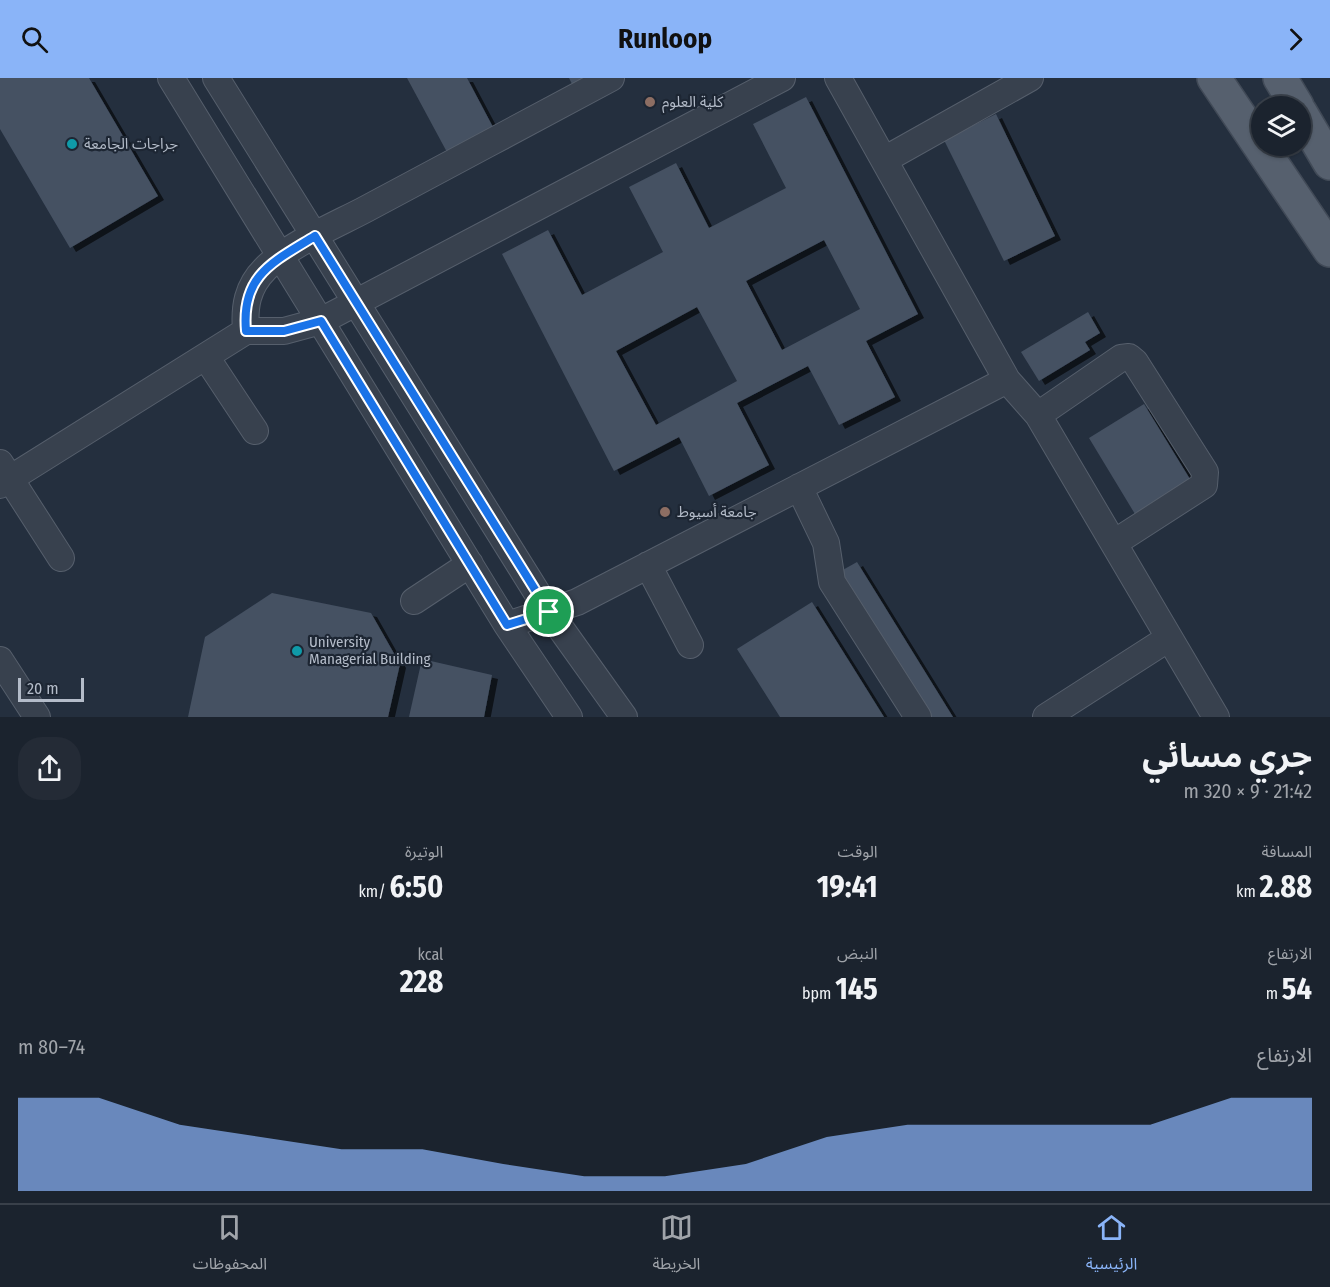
<!DOCTYPE html>
<html lang="ar">
<meta charset="utf-8">
<style>
:root{--surface:#1b232e;--page:#242b36;--text:#f1f3f6;--muted:#a0a4aa;--line:#39404a;--accent:#8ab4f8}
body{margin:0;font-family:"Fira Sans Condensed","Noto Sans Arabic",sans-serif;background:var(--page);color:var(--text);direction:rtl;height:100vh;display:flex;flex-direction:column;font-size:22px;white-space:nowrap}
*{box-sizing:border-box;margin:0}
p{font-size:20px;color:var(--muted)}
.icon{flex:none;width:33px;height:33px;fill:none;stroke:currentColor;stroke-width:2;stroke-linecap:round;stroke-linejoin:round}
.map{position:relative;height:639px;overflow:hidden;direction:ltr}
.panel{display:flex;flex-direction:column;background:var(--surface);flex:1}
.panel>*{flex:none}
.controls{position:absolute;left:1251px;top:18px;display:grid;gap:12px}
.controls a{display:grid;place-items:center;width:60px;height:60px;border-radius:50%;background:var(--surface);box-shadow:0 2px 4px #0004,0 0 0 2px var(--line);font-size:30px}
.scale{position:absolute;left:18px;bottom:15px;width:66px;box-sizing:border-box;padding-left:6px;border:3px solid #b4bcc9;border-top:0;font-size:16px;line-height:21px;white-space:nowrap;color:#b4bcc9;-webkit-text-stroke:4px #1d2633;paint-order:stroke}
.pin{position:absolute;display:grid;place-items:center;width:51px;height:51px;color:#fff;margin:-26px;border:3px solid #fff;border-radius:50%;box-shadow:0 2px 6px #0007}
.round{display:grid;place-items:center;flex:none;width:63px;height:63px;border-radius:24px;background:var(--page)}
.overview{display:flex;align-items:center;justify-content:space-between;height:102px;padding:0 18px}
h1{font-size:33px;font-weight:700;line-height:45px}
.figures{display:grid;grid-template-columns:repeat(3,1fr);gap:9px;height:102px;padding:6px 18px}
.figures div{display:grid;align-content:center}
.figures b{font-size:30px;font-weight:700}
.figures small{font-size:16px;font-weight:400}
.figures p{font-size:16px}
.chart{height:168px;padding:12px 18px}
.chart p{display:flex;justify-content:space-between}
.chart svg{width:100%;height:108px;margin-top:6px;fill:var(--accent);opacity:.7}
header{display:flex;justify-content:space-between;align-items:center;height:78px;padding:0 18px;background:var(--accent);color:#111;font-size:27px;font-weight:700}
.dock{display:flex;justify-content:space-around;align-items:center;height:84px;border-top:2px solid var(--line);background:var(--surface);font-size:16px;color:var(--muted)}
.dock a{display:grid;justify-items:center;gap:3px}
.dock .selected{color:var(--accent)}
.map>svg:first-child{display:block}
</style>
<header><svg class="icon" aria-label="forward" viewBox="0 0 24 24"><path d="M9 5l7 7-7 7"/></svg>Runloop<svg class="icon" aria-label="search" viewBox="0 0 24 24"><circle cx="10" cy="10" r="6"/><path d="M15 15l6 6"/></svg></header>
<div class="map">
<svg width="1330" height="639" viewBox="0 0 1330 639">
<defs>
<filter id="shadow"><feDropShadow dx="6" dy="4" stdDeviation="0" flood-color="#0009"/></filter>
</defs>
<rect width="100%" height="100%" fill="#242f3e"/>
<!-- building -->
<path fill="#455162" fill-rule="evenodd" filter="url(#shadow)" d="M 0,0 L 89,0 L 158,118 L 70,170 L 0,51 Z
M 407,0 L 467,0 L 494,51 L 448,76 Z
M 569,0 L 588,0 L 573,8 Z
M 806,19 L 918,236 L 866,263 L 895,319 L 839,347 L 808,288 L 737,325 L 769,387 L 709,418 L 679,359 L 614,393 L 502,176 L 548,152 L 582,217 L 663,174 L 629,109 L 676,85 L 709,150 L 786,110 L 753,46 ZM 824,162 L 860,231 L 782,272 L 746,203 ZM 697,229 L 737,303 L 656,347 L 616,273 Z
M 996,36 L 1055,158 L 1004,183 L 944,62 Z
M 1088,234 L 1100,255 L 1085,264 L 1090,272 L 1039,303 L 1021,274 Z
M 1144,326 L 1193,406 L 1138,441 L 1089,360 Z
M 857,484 L 953,639 L 931,639 L 841,493 Z
M 272,515 L 371,535 L 400,586 L 388,639 L 188,639 L 205,559 Z
M 812,524 L 884,639 L 780,639 L 737,571 Z
M 422,581 L 492,597 L 484,639 L 409,639 Z"/>
<g fill="none" stroke-linecap="round" stroke-linejoin="round">
<defs>
<path id="minor" d="M 171,0 L 507,547 L 569,639
M 216,0 L 549,534 L 624,639
M 838,0 L 1007,302 L 1038,337 L 1216,639
M 884,82 L 1030,0
M 246,253 C 244,229 247,209 265,191 C 286,168 338,146 366,131 C 448,87 529,44 611,0
M 206,279 L 255,353
M 1038,337 L 1121,280 L 1129,279 L 1135,284 L 1205,394 L 1204,407 L 1114,465
M 0,385 L 61,480
M 0,407 L 246,253 L 284,253 L 321,243 L 782,0
M 799,409 L 826,465 L 832,504 L 918,639
M 648,487 L 690,567
M 414,523 L 470,486
M 507,547 L 577,524 L 1007,302
M 0,582 L 37,639
M 1046,639 L 1169,560"/>
<path id="major" d="M 1214,0 L 1330,172
M 1280,0 L 1297,28
M 1300,34 L 1330,85"/>
</defs>
<!-- minor casing -->
<use href="#minor" stroke="#565f6c" stroke-width="28"/>
<!-- major casing -->
<use href="#major" stroke="#414a57" stroke-width="36"/>
<!-- minor -->
<use href="#minor" stroke="#38414e" stroke-width="26"/>
<!-- major -->
<use href="#major" stroke="#56606e" stroke-width="33"/>
</g>
<g fill="none" stroke-linecap="round" stroke-linejoin="round">
<defs>
<path id="route" d="M 315,158 L 549,534 L 507,547 L 321,243 L 284,253 L 246,253 C 241,197 273,184 315,158 Z"/>
</defs>
<!-- route casing -->
<use href="#route" stroke="#fff" stroke-width="12"/>
<!-- route -->
<use href="#route" stroke="#1a73e8" stroke-width="8"/>
</g>
<!-- markers -->
<g fill="#8d6e63" stroke="#1d2633" stroke-width="2">
<circle cx="650" cy="24" r="6"/>
<circle cx="665" cy="434" r="6"/>
</g>
<g fill="#0f9aa8" stroke="#1d2633" stroke-width="2">
<circle cx="72" cy="66" r="6"/>
<circle cx="297" cy="573" r="6"/>
</g>
<g text-anchor="middle" stroke-width="4.5" stroke-linejoin="round" paint-order="stroke">
<!-- poi labels -->
<g font-size="15" fill="#b4bcc9" stroke="#1d2633" text-anchor="start">
<text x="662" y="29">كلية العلوم</text>
<text x="84" y="71">جراجات الجامعة</text>
<text x="677" y="439">جامعة أسيوط</text>
<text x="309" y="569">University<tspan x="309" dy="17">Managerial Building</tspan></text>
</g>
</g>
</svg>
<div class="controls">
<a><svg class="icon" aria-label="layers" viewBox="0 0 24 24"><path d="M12 4l9 5-9 5-9-5zM3 14l9 5 9-5"/></svg></a>
</div>
<div class="scale">20 m</div>
<div class="pin" style="left:549px;top:534px;background:#1e9e55"><svg class="icon" aria-label="arrive" viewBox="0 0 24 24"><path d="M6 21V4h12l-3 4 3 4H6"/></svg></div>
</div>
<section class="panel">
<div class="overview"><div><h1>جري مسائي</h1><p>21:42 · 9 × 320 m</p></div><a class="round"><svg class="icon" aria-label="share" viewBox="0 0 24 24"><path d="M12 15V3M7 8l5-5 5 5M5 13v7h14v-7"/></svg></a></div>
<div class="figures">
<div><p>المسافة</p><b>2.88<small> km</small></b></div>
<div><p>الوقت</p><b>19:41</b></div>
<div><p>الوتيرة</p><b>6:50<small> /km</small></b></div>
</div>
<div class="figures">
<div><p>الارتفاع</p><b>54<small> m</small></b></div>
<div><p>النبض</p><b>145<small> bpm</small></b></div>
<div><p>kcal</p><b>228</b></div>
</div>
<div class="chart"><p><span>الارتفاع</span>74–80 m</p>
<svg viewBox="0 0 160 44" preserveAspectRatio="none"><path d="M0 44V6L10 6L20 17L30 22L40 27L50 27L60 33L70 38L80 38L90 33L100 22L110 17L120 17L130 17L140 17L150 6L160 6V44z"/></svg>
</div>
</section>
<nav class="dock">
<a class="selected"><svg class="icon" aria-label="home" viewBox="0 0 24 24"><path d="M3 11l9-7 9 7M6 9v11h12V9"/></svg>الرئيسية</a>
<a><svg class="icon" aria-label="map" viewBox="0 0 24 24"><path d="M3 6l6-2 6 2 6-2v14l-6 2-6-2-6 2zM9 4v14M15 6v14"/></svg>الخريطة</a>
<a><svg class="icon" aria-label="saved" viewBox="0 0 24 24"><path d="M7 4h10v16l-5-4-5 4z"/></svg>المحفوظات</a>
</nav>
